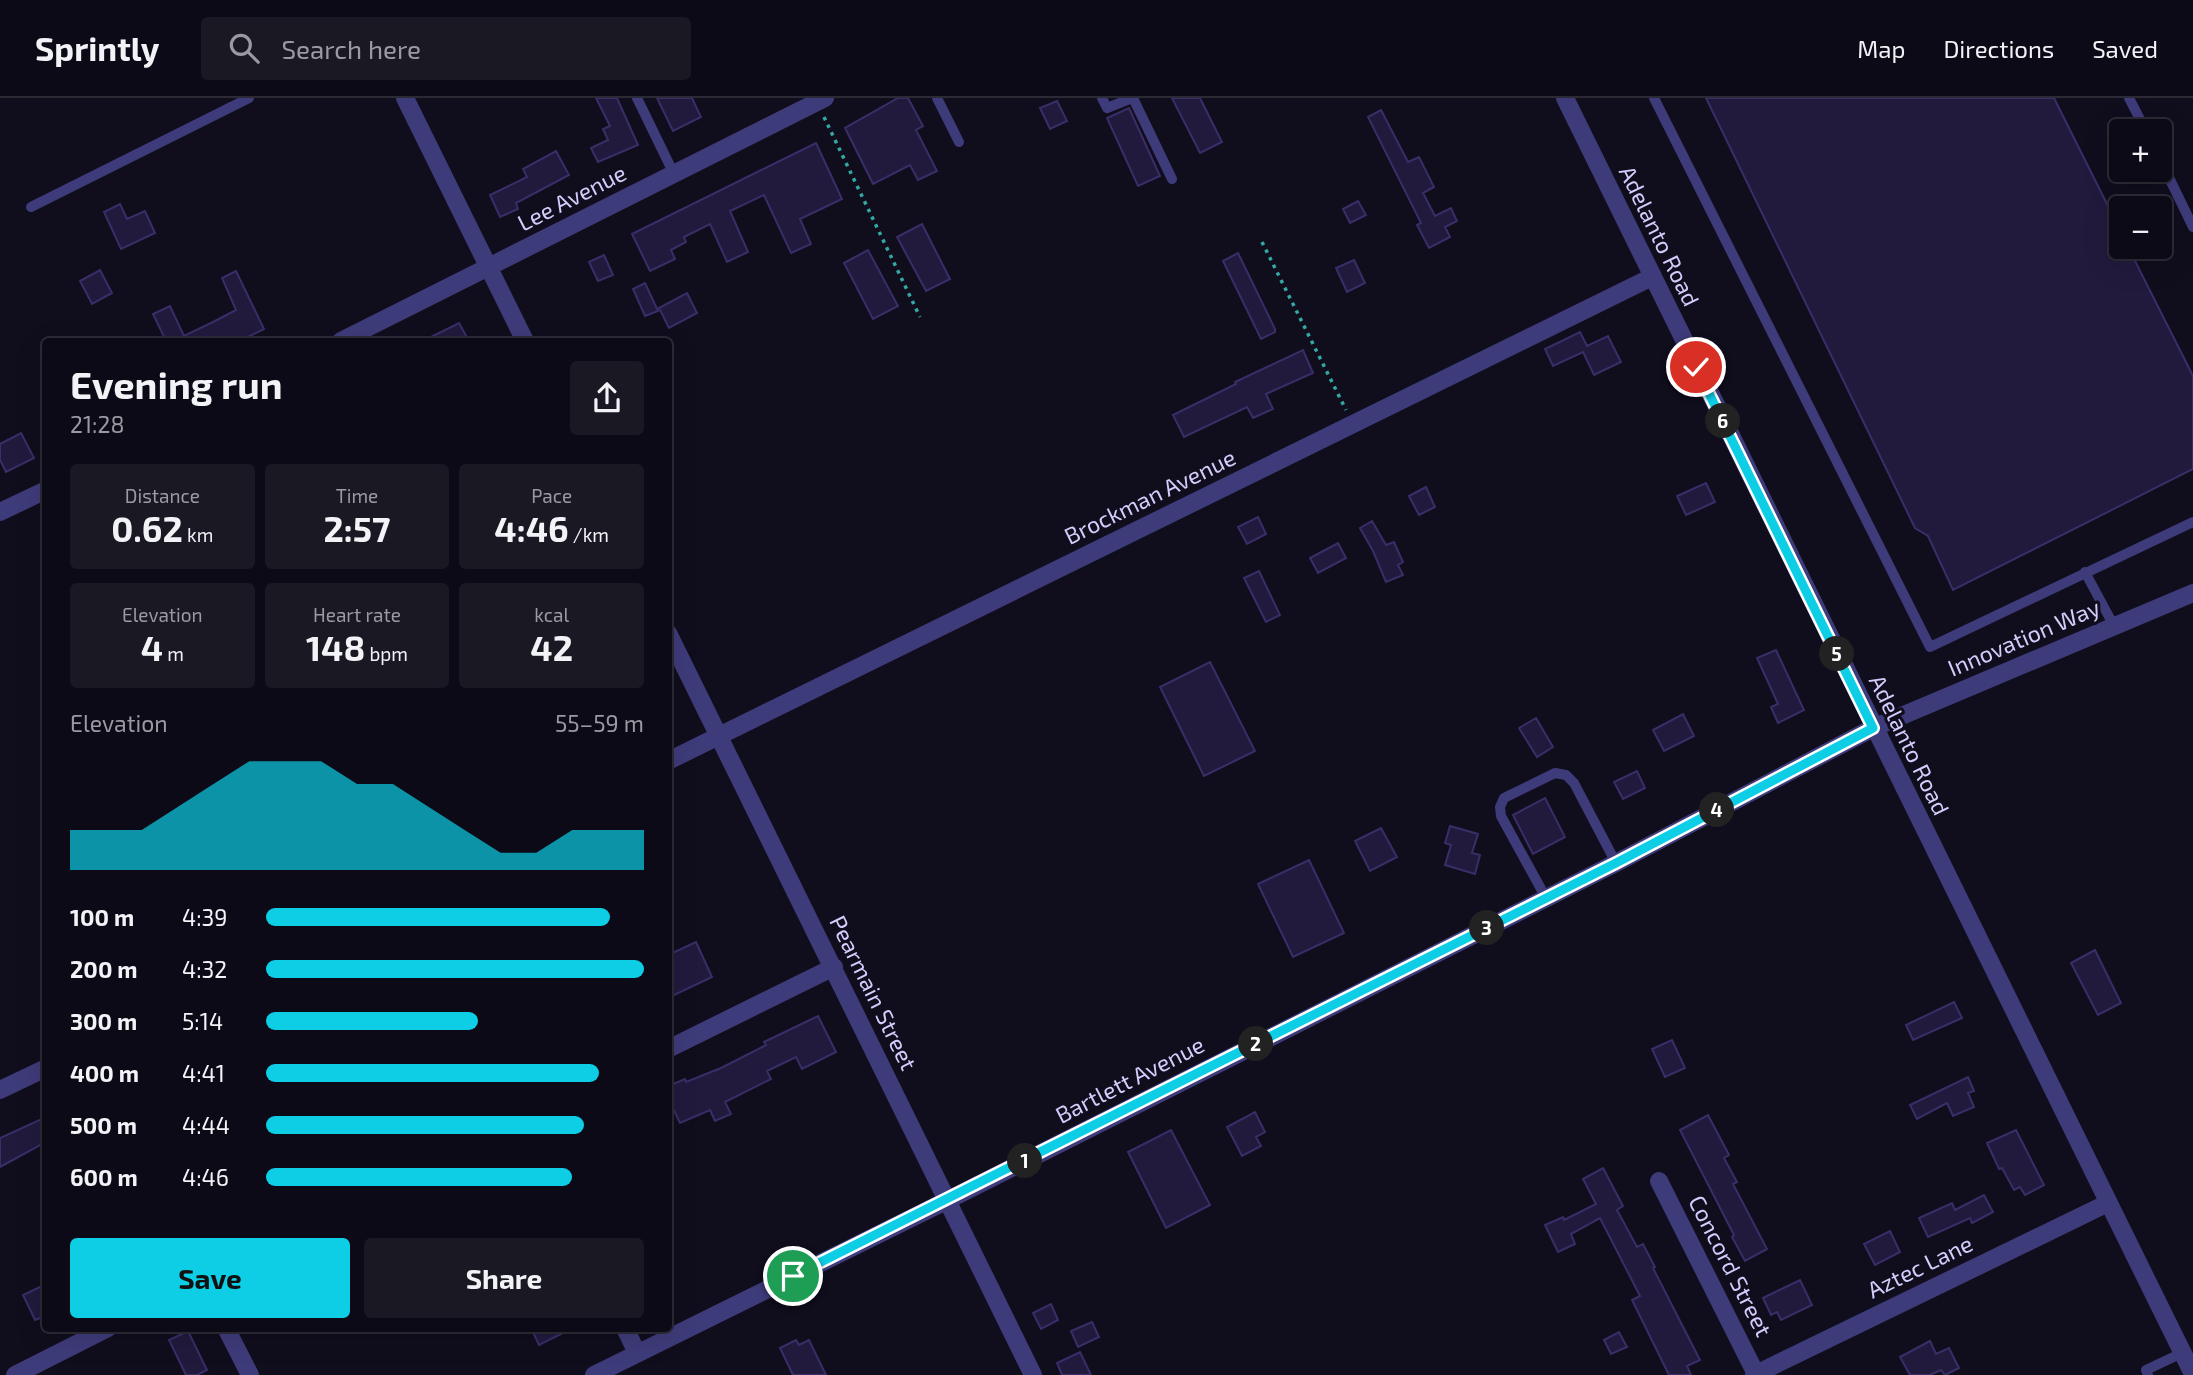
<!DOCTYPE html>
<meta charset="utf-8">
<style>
:root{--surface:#0c0a16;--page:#1a1823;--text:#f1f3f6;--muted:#9a9aa1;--line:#2c2b35;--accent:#0ecee6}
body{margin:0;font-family:"Exo 2",sans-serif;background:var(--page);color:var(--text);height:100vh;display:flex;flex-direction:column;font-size:26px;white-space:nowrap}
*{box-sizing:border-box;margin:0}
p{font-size:23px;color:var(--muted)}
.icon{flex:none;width:38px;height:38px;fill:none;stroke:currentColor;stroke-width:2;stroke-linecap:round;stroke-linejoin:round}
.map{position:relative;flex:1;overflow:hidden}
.side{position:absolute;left:42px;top:240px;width:630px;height:994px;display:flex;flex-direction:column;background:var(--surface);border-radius:7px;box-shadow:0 7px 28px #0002,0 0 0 2px var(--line)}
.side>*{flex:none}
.controls{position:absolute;left:2109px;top:21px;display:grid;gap:14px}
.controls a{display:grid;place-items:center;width:63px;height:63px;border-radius:7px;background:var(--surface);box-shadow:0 7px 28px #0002,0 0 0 2px var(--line);font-size:35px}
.pin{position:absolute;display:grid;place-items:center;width:60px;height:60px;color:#fff;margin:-30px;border:4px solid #fff;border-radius:50%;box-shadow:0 2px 7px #0007}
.km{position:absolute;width:35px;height:35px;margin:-18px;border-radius:50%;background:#222;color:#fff;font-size:19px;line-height:35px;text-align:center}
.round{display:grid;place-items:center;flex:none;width:74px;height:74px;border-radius:7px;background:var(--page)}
.head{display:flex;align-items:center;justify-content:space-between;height:119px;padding:0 28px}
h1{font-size:38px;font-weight:700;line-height:52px}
.metrics{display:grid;grid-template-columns:repeat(3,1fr);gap:10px;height:119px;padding:7px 28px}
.metrics div{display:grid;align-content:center;border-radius:7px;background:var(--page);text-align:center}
.metrics b{font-size:35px;font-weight:700}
.metrics small{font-size:19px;font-weight:400}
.metrics p{font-size:19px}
.chart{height:196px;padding:14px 28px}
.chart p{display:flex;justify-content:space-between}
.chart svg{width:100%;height:126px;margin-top:7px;fill:var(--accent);opacity:.7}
.button{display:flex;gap:14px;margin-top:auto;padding:14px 28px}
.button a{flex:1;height:80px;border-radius:7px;background:var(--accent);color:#111;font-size:28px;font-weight:700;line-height:80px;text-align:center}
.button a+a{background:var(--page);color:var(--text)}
ul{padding:0 28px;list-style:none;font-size:23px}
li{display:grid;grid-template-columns:112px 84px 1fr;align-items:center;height:52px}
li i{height:18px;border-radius:9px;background:var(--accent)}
header{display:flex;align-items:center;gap:42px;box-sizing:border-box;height:98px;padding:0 35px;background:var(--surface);border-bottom:2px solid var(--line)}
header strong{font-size:33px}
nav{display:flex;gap:38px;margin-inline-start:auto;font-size:24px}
.search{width:490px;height:63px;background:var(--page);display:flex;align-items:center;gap:18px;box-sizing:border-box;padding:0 24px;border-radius:7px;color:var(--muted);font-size:26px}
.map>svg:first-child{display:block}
</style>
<header>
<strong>Sprintly</strong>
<div class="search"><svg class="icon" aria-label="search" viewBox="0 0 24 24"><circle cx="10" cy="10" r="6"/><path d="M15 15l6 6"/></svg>Search here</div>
<nav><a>Map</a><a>Directions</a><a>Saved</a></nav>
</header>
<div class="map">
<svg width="2193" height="1277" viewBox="0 0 2193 1277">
<rect width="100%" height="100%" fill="#100d1d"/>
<!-- building -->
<path fill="#221a3d" stroke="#3a2e68" stroke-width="2" d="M 596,0 L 617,0 L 638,47 L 598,64 L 591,50 L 608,42 L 603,31 L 610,28 Z
M 657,0 L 692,0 L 701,19 L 673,33 Z
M 898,0 L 908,0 L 923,28 L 916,32 L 937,73 L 918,82 L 910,67 L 873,86 L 845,30 Z
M 1172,0 L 1200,0 L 1222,44 L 1200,55 Z
M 1706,0 L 2054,0 L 2121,134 L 2121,149 L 2128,149 L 2193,278 L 2193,371 L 1953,492 L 1928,438 L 1915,430 Z
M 1057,3 L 1067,23 L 1050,31 L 1040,10 Z
M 1129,10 L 1160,78 L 1138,88 L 1107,20 Z
M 1381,12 L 1408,64 L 1419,59 L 1434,89 L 1423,95 L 1435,118 L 1451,110 L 1457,123 L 1445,129 L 1450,139 L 1429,150 L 1417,127 L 1421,125 L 1368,19 Z
M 816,45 L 842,101 L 800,121 L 811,146 L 791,155 L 764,97 L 730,113 L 748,154 L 727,164 L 710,126 L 684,139 L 686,144 L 671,152 L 675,161 L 650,173 L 632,136 Z
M 556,53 L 569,77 L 516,105 L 518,111 L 500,119 L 490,97 L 527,79 L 523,71 Z
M 1358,103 L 1366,117 L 1350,125 L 1343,111 Z
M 120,106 L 127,121 L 145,113 L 155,135 L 121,151 L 104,114 Z
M 922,126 L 950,181 L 926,193 L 897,139 Z
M 868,152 L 898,208 L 873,221 L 844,165 Z
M 1238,155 L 1275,231 L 1275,234 L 1261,241 L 1223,163 Z
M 604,157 L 613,177 L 598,183 L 589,164 Z
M 1354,162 L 1365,185 L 1347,194 L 1336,170 Z
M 100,172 L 112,195 L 92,206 L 80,183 Z
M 236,173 L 264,231 L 240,243 L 166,243 L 153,216 L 170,208 L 184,238 L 213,224 L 236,212 L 222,180 Z
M 645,185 L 658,213 L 645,218 L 633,191 Z
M 687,195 L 697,215 L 669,230 L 659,210 Z
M 459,225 L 469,243 L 423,243 Z
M 1580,234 L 1587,248 L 1608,238 L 1621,264 L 1594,277 L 1583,254 L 1553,268 L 1545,251 Z
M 1303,252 L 1313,275 L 1266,296 L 1273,311 L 1253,320 L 1247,309 L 1184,339 L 1173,317 L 1236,286 L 1235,284 Z
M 21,335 L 34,360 L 6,374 L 0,362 L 0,346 Z
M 1706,385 L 1715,404 L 1686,417 L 1677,398 Z
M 1426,389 L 1435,409 L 1419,417 L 1409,398 Z
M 1258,419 L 1266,436 L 1247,446 L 1238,429 Z
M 1372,423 L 1386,447 L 1394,444 L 1403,464 L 1398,467 L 1403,477 L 1386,484 L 1373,453 L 1360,430 Z
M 1338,445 L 1346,460 L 1318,475 L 1310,460 Z
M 1259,473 L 1280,517 L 1266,524 L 1244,480 Z
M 1776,552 L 1804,612 L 1778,625 L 1771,609 L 1778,606 L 1757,560 Z
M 1210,564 L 1255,653 L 1204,678 L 1160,589 Z
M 1683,616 L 1694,638 L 1664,653 L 1653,632 Z
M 1536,620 L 1553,649 L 1537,659 L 1519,630 Z
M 1637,673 L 1645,690 L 1623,701 L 1614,684 Z
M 1545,700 L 1565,739 L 1533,756 L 1513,717 Z
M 1450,728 L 1478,736 L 1472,755 L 1480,757 L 1475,776 L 1445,767 L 1451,747 L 1445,745 Z
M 1381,730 L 1397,759 L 1370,773 L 1355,743 Z
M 1309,762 L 1344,835 L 1293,859 L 1258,786 Z
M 696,844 L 712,879 L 668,900 L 668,857 Z
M 2095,852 L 2121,905 L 2098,917 L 2071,865 Z
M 1954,904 L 1962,920 L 1913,942 L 1906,927 Z
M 818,918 L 836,954 L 802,971 L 796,959 L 767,973 L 771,981 L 725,1004 L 731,1016 L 715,1023 L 710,1012 L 680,1025 L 668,1000 L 668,988 L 685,981 L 686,984 L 721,970 L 766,947 L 764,944 Z
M 1672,942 L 1685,970 L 1665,979 L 1652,951 Z
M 1968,979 L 1974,993 L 1968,995 L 1974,1009 L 1953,1018 L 1947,1005 L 1917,1021 L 1910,1007 Z
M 1255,1014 L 1265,1034 L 1256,1039 L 1261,1048 L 1242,1058 L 1227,1029 Z
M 1708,1017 L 1729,1057 L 1724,1060 L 1737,1084 L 1733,1086 L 1767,1151 L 1745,1163 L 1732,1139 L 1734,1137 L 1680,1032 Z
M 46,1019 L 46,1044 L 0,1069 L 0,1040 Z
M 1171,1032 L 1210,1107 L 1166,1130 L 1128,1054 Z
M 2016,1032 L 2044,1087 L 2025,1097 L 2020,1089 L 2014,1092 L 2002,1070 L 1999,1071 L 1987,1045 Z
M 1603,1070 L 1623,1108 L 1617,1112 L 1637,1149 L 1643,1146 L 1655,1169 L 1653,1170 L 1700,1262 L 1687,1268 L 1691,1277 L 1669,1277 L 1632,1202 L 1640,1198 L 1600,1120 L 1571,1136 L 1575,1146 L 1558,1154 L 1545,1127 L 1563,1119 L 1564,1122 L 1596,1106 L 1583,1081 Z
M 1984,1097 L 1993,1114 L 1972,1125 L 1970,1120 L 1928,1139 L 1919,1120 L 1952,1105 L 1955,1112 Z
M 1890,1133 L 1900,1154 L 1875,1167 L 1864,1146 Z
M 1800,1182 L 1812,1207 L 1781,1222 L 1777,1214 L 1771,1217 L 1763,1200 Z
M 46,1186 L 46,1218 L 35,1222 L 23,1197 Z
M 1051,1206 L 1058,1222 L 1041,1231 L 1033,1215 Z
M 1092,1224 L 1099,1239 L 1078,1249 L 1071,1233 Z
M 531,1230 L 573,1230 L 539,1247 Z
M 188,1233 L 207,1272 L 197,1277 L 186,1277 L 169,1242 Z
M 1619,1234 L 1627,1249 L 1611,1256 L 1604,1242 Z
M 796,1242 L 799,1247 L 809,1242 L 826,1277 L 793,1277 L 780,1250 Z
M 1930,1243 L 1936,1256 L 1949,1250 L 1959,1270 L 1945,1277 L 1941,1272 L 1930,1277 L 1910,1277 L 1900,1259 Z
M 1080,1254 L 1091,1277 L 1062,1277 L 1057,1265 Z"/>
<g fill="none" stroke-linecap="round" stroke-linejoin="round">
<!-- path -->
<path stroke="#34a8a3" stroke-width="3.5" stroke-dasharray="3.5 5" stroke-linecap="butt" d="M 824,19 L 920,219
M 1262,144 L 1346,312"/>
<!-- service -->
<path stroke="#3e3b7a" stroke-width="10" d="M 637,0 L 674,76
M 937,0 L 959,44
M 1102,0 L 1107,10 L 1132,0
M 1133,0 L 1172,81
M 1654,0 L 1930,549 L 2193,424
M 2129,0 L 2146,33
M 2160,61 L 2193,129
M 31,109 L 249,0
M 2085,474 L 2114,528
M 1546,800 L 1501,718 L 1500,709 L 1504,700 L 1555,675 L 1566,677 L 1574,685 L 1616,765
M 2148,1277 L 2146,1272 L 2182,1255"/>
<!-- minor -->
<path stroke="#3e3b7a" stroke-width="18" d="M 405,0 L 525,243
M 341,243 L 825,0
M 0,414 L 46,392
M 668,535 L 1033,1277
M 668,663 L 1652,179
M 668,951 L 834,869
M 0,992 L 46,970
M 1659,1083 L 1756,1276
M 226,1230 L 250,1277
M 625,1230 L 637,1255
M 15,1277 L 108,1230
M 1754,1277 L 2108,1105"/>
<!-- tertiary -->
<path stroke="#3e3b7a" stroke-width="18" d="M 1565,0 L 2193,1276
M 594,1277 L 948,1102 L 1616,765 L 1873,630 L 2193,495"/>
</g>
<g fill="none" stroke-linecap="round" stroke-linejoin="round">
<defs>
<path id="route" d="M 793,1178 L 1616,765 L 1873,630 L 1696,269"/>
</defs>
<!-- route casing -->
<use href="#route" stroke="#fff" stroke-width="14"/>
<!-- route -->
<use href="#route" stroke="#0ecee6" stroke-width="9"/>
</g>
<g text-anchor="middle" stroke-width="6" stroke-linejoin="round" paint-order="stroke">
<!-- street labels -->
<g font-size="23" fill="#d3cdfc" stroke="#100d1d">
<text transform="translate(572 100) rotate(-27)" y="8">Lee Avenue</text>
<text transform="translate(1659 138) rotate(64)" y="8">Adelanto Road</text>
<text transform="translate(1150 399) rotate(-26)" y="8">Brockman Avenue</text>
<text transform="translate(2024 540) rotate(-23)" y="8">Innovation Way</text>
<text transform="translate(1909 647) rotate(64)" y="8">Adelanto Road</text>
<text transform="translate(873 895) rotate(64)" y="8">Pearmain Street</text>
<text transform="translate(1130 982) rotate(-27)" y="8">Bartlett Avenue</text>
<text transform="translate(1730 1168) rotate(63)" y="8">Concord Street</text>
<text transform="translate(1920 1169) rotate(-26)" y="8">Aztec Lane</text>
</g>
</g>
</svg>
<div class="controls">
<a>+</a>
<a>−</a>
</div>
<div class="pin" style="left:793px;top:1178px;background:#1e9e55"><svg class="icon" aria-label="arrive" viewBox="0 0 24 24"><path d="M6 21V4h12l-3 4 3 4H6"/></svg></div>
<div class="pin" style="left:1696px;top:269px;background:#d93025"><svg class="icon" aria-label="check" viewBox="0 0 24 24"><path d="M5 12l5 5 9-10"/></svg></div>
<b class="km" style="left:1025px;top:1063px">1</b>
<b class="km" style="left:1256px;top:946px">2</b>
<b class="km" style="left:1487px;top:830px">3</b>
<b class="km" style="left:1717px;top:712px">4</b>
<b class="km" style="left:1837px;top:556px">5</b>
<b class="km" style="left:1723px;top:323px">6</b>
<section class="side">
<div class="head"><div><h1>Evening run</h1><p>21:28</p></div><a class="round"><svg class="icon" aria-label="share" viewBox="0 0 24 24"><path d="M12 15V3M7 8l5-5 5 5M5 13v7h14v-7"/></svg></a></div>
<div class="metrics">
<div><p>Distance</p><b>0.62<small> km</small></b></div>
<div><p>Time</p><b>2:57</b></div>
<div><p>Pace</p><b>4:46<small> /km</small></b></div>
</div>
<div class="metrics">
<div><p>Elevation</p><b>4<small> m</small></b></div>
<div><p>Heart rate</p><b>148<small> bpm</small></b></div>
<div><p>kcal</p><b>42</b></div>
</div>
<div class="chart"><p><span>Elevation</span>55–59 m</p>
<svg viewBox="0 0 160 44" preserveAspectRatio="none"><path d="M0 44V30L10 30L20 30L30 22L40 14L50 6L60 6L70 6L80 14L90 14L100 22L110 30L120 38L130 38L140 30L150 30L160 30V44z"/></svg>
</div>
<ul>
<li><b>100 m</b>4:39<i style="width:91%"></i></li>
<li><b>200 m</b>4:32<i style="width:100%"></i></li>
<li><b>300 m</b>5:14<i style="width:56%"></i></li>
<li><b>400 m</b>4:41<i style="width:88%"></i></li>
<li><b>500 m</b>4:44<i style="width:84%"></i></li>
<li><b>600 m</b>4:46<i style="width:81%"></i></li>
</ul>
<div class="button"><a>Save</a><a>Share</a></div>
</section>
</div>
